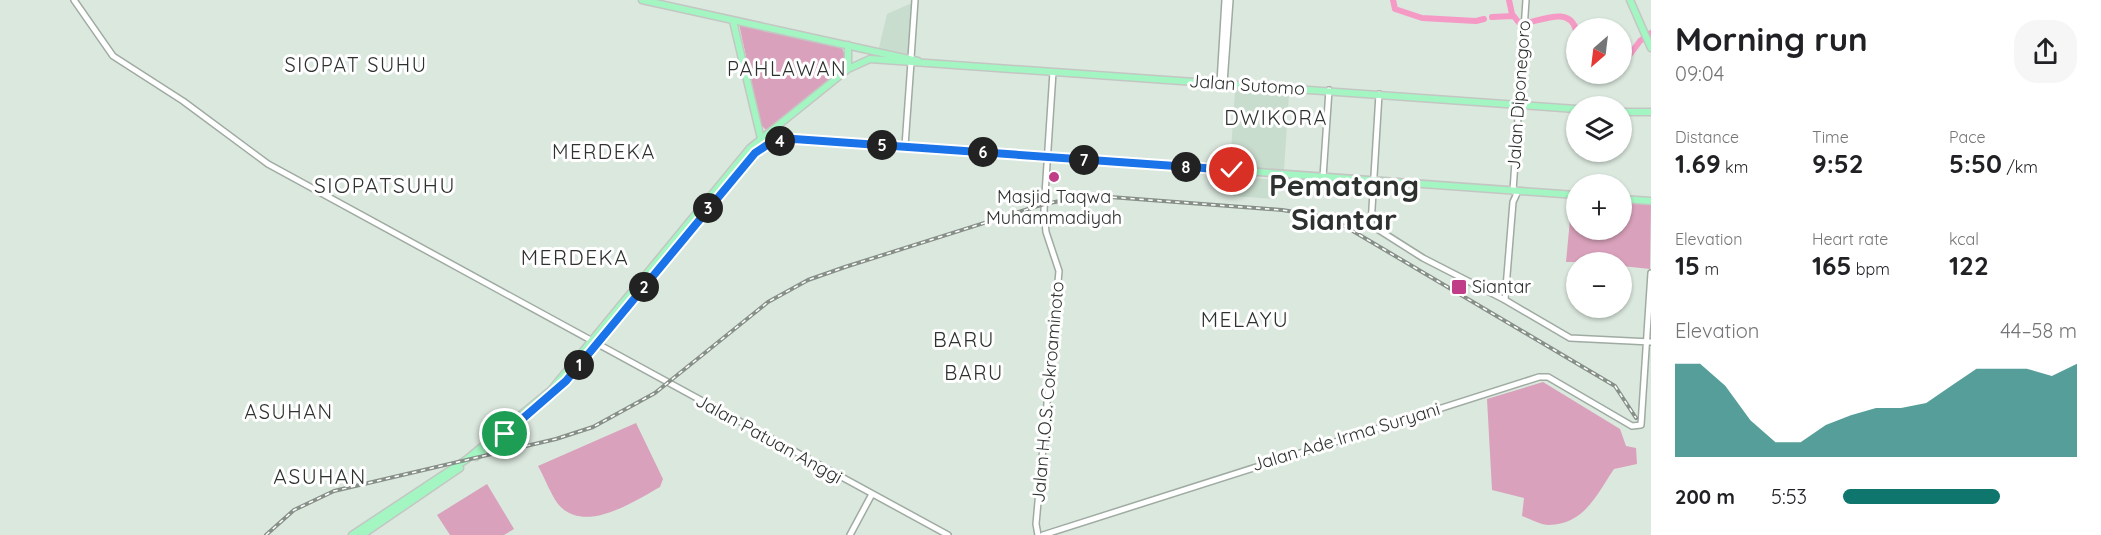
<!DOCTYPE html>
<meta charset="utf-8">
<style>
:root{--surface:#fff;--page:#f6f6f6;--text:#202124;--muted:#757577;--accent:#0f766e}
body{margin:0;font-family:Quicksand,sans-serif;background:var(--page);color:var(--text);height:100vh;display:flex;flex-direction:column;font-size:22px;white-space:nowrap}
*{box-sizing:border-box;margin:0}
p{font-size:20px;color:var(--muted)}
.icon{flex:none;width:33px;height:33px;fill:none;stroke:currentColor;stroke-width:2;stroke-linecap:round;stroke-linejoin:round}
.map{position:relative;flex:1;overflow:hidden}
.side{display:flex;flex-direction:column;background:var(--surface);width:450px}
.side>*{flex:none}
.needle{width:39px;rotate:208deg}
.tools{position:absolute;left:1566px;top:18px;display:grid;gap:12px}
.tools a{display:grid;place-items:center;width:66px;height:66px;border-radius:50%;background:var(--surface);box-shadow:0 2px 4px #0004;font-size:30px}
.pin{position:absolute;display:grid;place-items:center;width:51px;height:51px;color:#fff;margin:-26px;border:3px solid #fff;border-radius:50%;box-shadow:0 2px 6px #0007}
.km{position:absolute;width:30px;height:30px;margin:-15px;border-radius:50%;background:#222;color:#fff;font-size:16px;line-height:30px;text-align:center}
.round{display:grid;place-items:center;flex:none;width:63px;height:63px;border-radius:24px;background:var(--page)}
.headline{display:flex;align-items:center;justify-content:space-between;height:102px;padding:0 24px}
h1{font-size:33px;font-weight:700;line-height:45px}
.stats{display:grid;grid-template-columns:repeat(3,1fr);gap:9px;height:102px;padding:6px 24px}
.stats div{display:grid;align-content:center}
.stats b{font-size:26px;font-weight:700}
.stats small{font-size:16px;font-weight:400}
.stats p{font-size:16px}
.chart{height:168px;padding:12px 24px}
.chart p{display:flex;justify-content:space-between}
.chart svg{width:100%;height:108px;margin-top:6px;fill:var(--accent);opacity:.7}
ul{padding:0 24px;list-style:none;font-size:20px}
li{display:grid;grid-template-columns:96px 72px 1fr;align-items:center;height:45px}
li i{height:15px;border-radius:8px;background:var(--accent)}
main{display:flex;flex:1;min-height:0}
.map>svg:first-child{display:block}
</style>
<main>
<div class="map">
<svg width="1651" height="535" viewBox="0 0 1651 535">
<rect width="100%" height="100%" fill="#dbe8de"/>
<!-- built -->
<path fill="#c9ddce" d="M 914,2 L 909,54 L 878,52 L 887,14 Z
M 1235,90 L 1289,94 L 1284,170 L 1230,166 Z
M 1234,177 L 1278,180 L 1277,199 L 1233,196 Z"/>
<!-- green -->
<path fill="#d9a1bb" d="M 739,24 L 841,46 L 845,55 L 842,69 L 766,130 L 761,125 Z
M 1572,198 L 1576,198 L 1576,230 L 1622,230 L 1622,201 L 1651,203 L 1650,269 L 1622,266 L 1622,262 L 1566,262 Z
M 1543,382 L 1620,429 L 1626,446 L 1636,448 L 1637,464 L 1614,469 C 1597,494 1585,524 1549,525 C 1541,525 1530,519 1522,516 L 1524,498 L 1492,490 L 1487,399 Z
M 636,423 L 663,479 L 660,487 C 633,502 584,535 558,504 C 550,493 545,478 538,466 Z
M 487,484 L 514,529 L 504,535 L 450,535 L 437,515 Z"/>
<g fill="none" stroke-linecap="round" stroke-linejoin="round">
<!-- river -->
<path stroke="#f49ac5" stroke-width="6" d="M 1393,0 L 1395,9 L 1422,18 L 1476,21 L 1484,19
M 1509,0 L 1512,14 L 1520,24 C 1538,23 1569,4 1576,30
M 1492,17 L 1513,16
M 1622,65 L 1640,41 L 1651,33"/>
<defs>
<path id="secondary" d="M 74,0 L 113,56 L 183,101 L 268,164 L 948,535
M 911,58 L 915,0
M 1220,83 L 1225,0
M 1224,83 L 1230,0
M 1379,94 L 1371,225 L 1423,258 L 1505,300 L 1570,338 L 1651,342
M 905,146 L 911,62
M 1323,177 L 1329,90
M 1513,191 L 1526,0
M 1505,300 L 1513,202 L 1518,191
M 850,535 L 872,494
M 1038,535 L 1036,524 L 1059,271 L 1046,232 L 1044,210 L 1053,72
M 1043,535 L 1539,377 L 1548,377 L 1632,426 L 1641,425 L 1651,273"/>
<path id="primary" d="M 642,0 L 918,61
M 1630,0 L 1651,48
M 733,21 L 762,143
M 848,69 L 848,45
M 1622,112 L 1651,112
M 1622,199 L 1651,201
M 476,457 L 560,387 L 755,153 C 767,142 778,141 794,139 L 898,146 L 1576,195
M 352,535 L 467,459 L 551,390 L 750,148 L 848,69 L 870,59 L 1576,109
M 362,535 L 460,468"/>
</defs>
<!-- secondary casing -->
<use href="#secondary" stroke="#9faba2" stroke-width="8"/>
<!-- primary casing -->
<use href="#primary" stroke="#c4c6c4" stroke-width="9"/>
<!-- secondary -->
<use href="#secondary" stroke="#fff" stroke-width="5"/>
<!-- primary -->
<use href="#primary" stroke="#a3f5c1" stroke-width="6"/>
<defs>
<path id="rail" d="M 266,535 L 294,510 L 334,491 L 556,439 L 593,427 L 655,393 L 768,302 L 808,280 L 845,267 L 1044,204 L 1071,199 L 1110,197 L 1282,210 L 1314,215 L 1341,224 L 1615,386 L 1636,418"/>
</defs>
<!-- rail casing -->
<use href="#rail" stroke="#868f88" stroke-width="4"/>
<!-- rail -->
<use href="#rail" stroke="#fff" stroke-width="1.5" stroke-dasharray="4.5" stroke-linecap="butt"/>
</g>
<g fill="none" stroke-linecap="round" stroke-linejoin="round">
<defs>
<path id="route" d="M 505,434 L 566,381 L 755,153 L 770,143 L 794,139 L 1232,170"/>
</defs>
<!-- route casing -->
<use href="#route" stroke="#fff" stroke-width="12"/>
<!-- route -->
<use href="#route" stroke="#1a73e8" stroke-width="8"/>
</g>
<!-- markers -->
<g fill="#c03e87" stroke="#fff" stroke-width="2">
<circle cx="1054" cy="177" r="6"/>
<rect x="1451" y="279" width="16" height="16" rx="3"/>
</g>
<g text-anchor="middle" stroke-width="6" stroke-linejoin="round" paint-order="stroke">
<!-- street labels -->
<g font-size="18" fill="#2d322e" stroke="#fff">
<text transform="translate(1247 85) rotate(4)" y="6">Jalan Sutomo</text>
<text transform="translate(1519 95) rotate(-86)" y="6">Jalan Diponegoro</text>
<text transform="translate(1048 392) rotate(-85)" y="6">Jalan H.O.S. Cokroaminoto</text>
<text transform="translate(1346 437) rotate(-17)" y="6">Jalan Ade Irma Suryani</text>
<text transform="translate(769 439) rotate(29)" y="6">Jalan Patuan Anggi</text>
</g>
<!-- poi labels -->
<g font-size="18" fill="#2d322e" stroke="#fff">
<text x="1054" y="203">Masjid Taqwa<tspan x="1054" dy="21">Muhammadiyah</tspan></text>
<text x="1472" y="293" text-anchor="start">Siantar</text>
</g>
<!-- neighbourhood labels -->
<g font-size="20" letter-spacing="1.5" fill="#2d322e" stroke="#fff">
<text x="356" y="72">SIOPAT SUHU</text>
<text x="787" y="76">PAHLAWAN</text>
<text x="1276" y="125">DWIKORA</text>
<text x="604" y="159">MERDEKA</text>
<text x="974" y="380">BARU</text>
<text x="289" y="419">ASUHAN</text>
</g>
<!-- quarter labels -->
<g font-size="21" letter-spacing="1.5" fill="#2d322e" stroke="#fff">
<text x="385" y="193">SIOPATSUHU</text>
<text x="575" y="265">MERDEKA</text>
<text x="1245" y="327">MELAYU</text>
<text x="964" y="347">BARU</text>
<text x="320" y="484">ASUHAN</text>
</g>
<!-- town labels -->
<g font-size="30" font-weight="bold" fill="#2d322e" stroke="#fff">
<text x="1344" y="196">Pematang<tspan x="1344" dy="34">Siantar</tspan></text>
</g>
</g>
</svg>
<div class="tools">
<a><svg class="needle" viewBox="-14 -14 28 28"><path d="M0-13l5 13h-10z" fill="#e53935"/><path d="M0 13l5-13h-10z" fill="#757577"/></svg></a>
<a><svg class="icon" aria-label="layers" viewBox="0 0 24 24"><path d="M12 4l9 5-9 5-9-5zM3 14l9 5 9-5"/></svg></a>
<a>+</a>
<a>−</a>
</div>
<div class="pin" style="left:505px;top:434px;background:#1e9e55"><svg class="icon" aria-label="arrive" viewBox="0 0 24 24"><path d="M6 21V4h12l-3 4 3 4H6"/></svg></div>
<div class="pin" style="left:1232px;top:170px;background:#d93025"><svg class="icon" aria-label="check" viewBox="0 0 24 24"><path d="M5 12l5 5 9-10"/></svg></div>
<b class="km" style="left:579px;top:365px">1</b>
<b class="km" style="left:644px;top:287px">2</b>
<b class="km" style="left:708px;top:208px">3</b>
<b class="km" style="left:780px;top:141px">4</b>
<b class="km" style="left:882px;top:145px">5</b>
<b class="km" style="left:983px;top:152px">6</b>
<b class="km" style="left:1084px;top:160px">7</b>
<b class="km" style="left:1186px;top:167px">8</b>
</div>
<section class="side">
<div class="headline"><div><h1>Morning run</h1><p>09:04</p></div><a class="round"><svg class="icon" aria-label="share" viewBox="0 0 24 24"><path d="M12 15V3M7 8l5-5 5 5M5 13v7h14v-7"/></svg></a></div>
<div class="stats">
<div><p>Distance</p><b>1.69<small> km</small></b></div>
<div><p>Time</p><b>9:52</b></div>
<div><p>Pace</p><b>5:50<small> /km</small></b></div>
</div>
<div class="stats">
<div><p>Elevation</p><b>15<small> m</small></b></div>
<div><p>Heart rate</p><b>165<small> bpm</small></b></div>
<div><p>kcal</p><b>122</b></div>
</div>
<div class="chart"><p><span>Elevation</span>44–58 m</p>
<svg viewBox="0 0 160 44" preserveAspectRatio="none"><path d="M0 44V6L10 6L20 15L30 29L40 38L50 38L60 31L70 27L80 24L90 24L100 22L110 15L120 8L130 8L140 8L150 11L160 6V44z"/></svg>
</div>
<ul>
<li><b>200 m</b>5:53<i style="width:67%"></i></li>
</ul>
</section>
</main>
